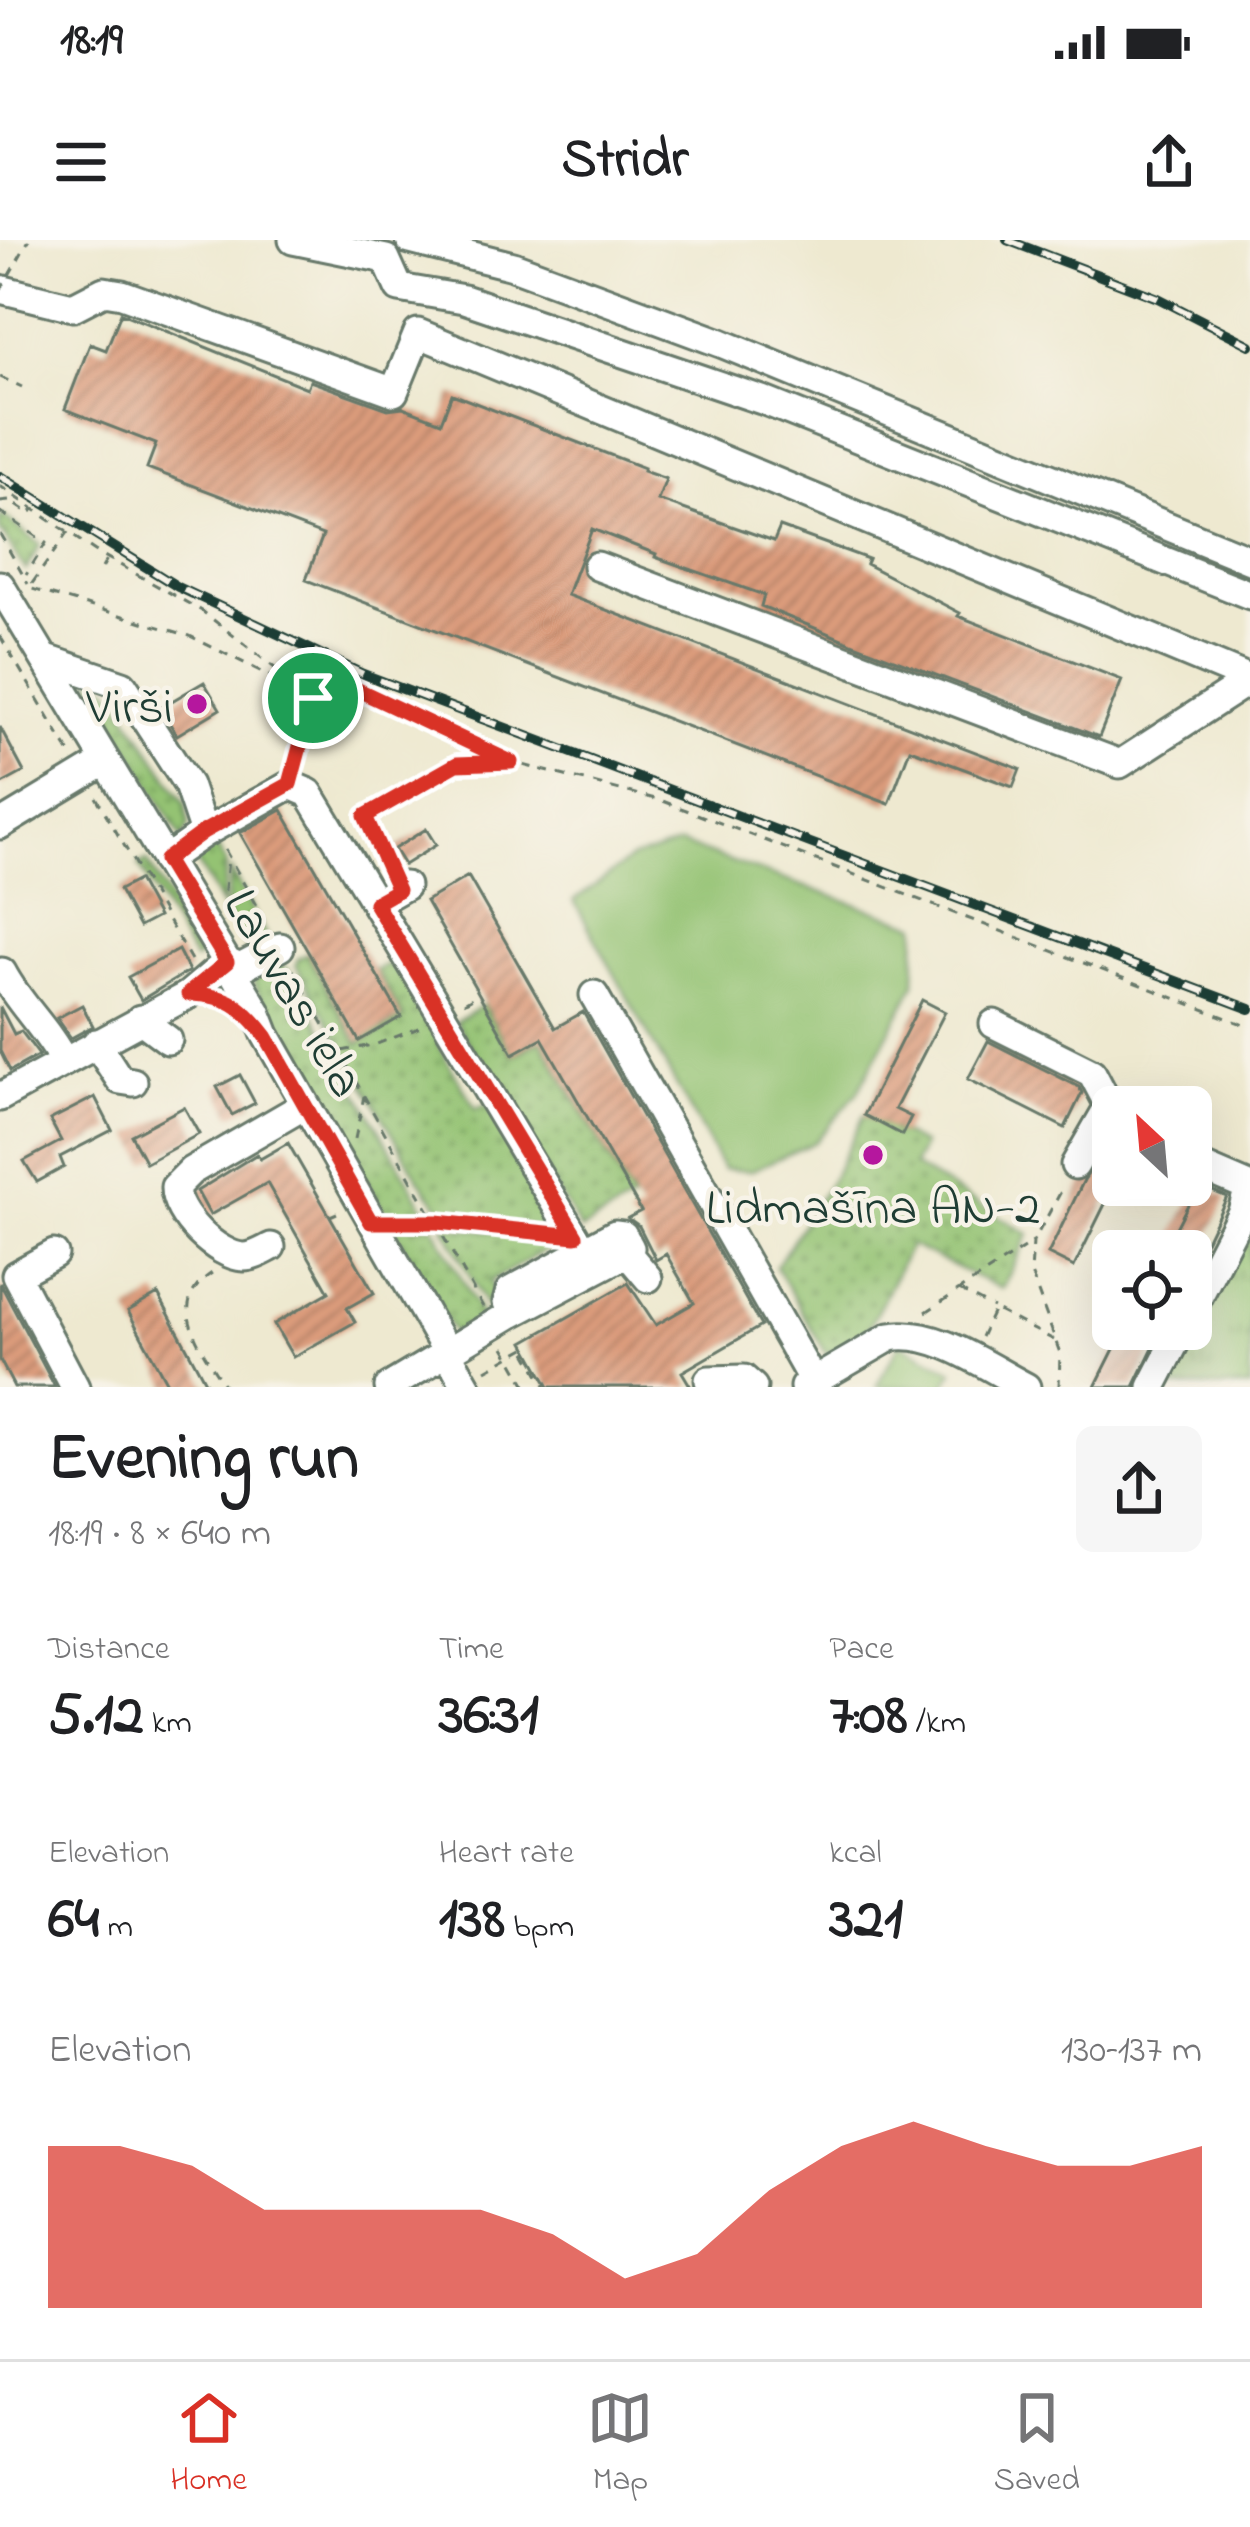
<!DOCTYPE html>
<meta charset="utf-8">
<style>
:root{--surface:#fff;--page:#f6f6f6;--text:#202124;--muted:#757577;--line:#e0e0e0;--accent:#d93025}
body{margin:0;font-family:"Indie Flower",sans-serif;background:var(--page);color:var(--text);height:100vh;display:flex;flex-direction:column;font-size:45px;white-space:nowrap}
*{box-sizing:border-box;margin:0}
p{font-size:39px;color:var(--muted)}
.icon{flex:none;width:66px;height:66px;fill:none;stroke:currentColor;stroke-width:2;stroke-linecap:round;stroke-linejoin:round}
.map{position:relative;height:1147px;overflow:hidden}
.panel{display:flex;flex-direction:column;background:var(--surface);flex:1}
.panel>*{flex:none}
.needle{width:78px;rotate:334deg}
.tools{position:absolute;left:1092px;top:846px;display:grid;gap:24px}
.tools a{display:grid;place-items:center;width:120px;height:120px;border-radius:18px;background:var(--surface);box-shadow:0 12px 48px #0002;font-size:60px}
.pin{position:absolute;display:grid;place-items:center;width:102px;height:102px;color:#fff;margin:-51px;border:6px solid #fff;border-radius:50%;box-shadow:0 3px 12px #0007}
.round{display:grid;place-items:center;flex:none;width:126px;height:126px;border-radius:18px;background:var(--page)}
.headline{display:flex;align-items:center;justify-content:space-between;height:204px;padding:0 48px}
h1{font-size:66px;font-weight:800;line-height:90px}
.metrics{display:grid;grid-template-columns:repeat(3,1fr);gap:18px;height:204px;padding:12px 48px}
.metrics div{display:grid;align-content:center}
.metrics b{font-size:60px;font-weight:800}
.metrics small{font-size:33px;font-weight:400}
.metrics p{font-size:33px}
.chart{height:336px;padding:24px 48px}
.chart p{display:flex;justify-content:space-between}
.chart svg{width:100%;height:216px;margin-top:12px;fill:var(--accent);opacity:.7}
.status{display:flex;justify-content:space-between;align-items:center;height:84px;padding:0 60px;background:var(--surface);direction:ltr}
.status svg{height:33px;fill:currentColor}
header{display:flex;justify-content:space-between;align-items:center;height:156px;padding:0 48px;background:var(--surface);font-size:54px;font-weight:800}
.menu{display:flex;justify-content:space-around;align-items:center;height:168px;border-top:3px solid var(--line);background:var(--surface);font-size:33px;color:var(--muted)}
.menu a{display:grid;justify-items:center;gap:6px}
.menu .active{color:var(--accent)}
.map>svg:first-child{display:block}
</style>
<div class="status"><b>18:19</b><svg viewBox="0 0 49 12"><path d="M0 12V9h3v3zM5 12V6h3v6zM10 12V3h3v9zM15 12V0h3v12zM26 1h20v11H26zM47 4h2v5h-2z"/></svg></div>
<header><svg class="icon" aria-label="menu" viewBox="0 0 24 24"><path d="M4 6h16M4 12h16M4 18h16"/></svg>Stridr<svg class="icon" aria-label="share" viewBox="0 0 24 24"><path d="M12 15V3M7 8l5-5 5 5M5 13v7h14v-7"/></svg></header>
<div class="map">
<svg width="1250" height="1147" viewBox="0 0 1250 1147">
<defs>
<pattern id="grass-dots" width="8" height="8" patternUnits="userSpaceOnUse" patternTransform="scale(3)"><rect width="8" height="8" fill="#94c373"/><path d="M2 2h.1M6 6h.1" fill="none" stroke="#78a05f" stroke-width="1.8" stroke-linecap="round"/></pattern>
<pattern id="park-tufts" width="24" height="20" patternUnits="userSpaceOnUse" patternTransform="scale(3)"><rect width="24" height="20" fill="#94c373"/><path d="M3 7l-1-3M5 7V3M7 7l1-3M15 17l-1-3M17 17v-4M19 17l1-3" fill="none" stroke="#78a05f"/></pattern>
<pattern id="building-hatch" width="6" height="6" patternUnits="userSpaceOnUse" patternTransform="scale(3)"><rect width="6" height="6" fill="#db9b7c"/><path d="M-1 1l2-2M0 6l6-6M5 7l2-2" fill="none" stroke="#b18066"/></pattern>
</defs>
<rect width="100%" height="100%" fill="#f7f3e8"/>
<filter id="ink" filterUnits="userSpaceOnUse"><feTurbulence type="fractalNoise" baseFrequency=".00833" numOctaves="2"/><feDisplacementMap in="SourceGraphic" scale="24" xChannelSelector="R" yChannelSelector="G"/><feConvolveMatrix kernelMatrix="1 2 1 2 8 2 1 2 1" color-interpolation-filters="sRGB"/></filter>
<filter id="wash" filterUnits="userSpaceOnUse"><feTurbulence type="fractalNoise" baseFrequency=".004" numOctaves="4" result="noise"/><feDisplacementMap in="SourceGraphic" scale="48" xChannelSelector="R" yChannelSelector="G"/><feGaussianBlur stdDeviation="2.7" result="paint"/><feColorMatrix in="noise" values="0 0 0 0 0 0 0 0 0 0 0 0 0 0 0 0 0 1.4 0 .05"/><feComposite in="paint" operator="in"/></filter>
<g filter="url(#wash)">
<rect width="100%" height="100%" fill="#eee9d0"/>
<!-- grass -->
<path fill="url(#grass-dots)" stroke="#5a8054" stroke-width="3" d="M 3,276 L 40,305 L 26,330 L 0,290 L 0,277 Z
M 88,438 L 109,447 L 185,563 L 189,585 L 182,599 Z
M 207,606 L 218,609 L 226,623 L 222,666 L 193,615 Z
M 147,621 L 201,716 L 194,720 L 139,625 Z
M 231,631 L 268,699 L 253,717 L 226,673 Z
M 307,714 L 358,804 L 404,778 L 376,730 L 399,719 L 449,796 L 437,804 L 476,869 L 489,863 L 567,991 L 456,978 L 442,970 L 418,938 L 296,725 L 298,719 Z
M 268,720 L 288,729 L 430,978 L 386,975 L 257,750 L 251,736 Z
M 483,765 L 512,816 L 541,801 L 633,960 L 581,990 L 456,782 Z
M 864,875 L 923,905 L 913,926 L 1029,994 L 1002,1049 L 910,1005 L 862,1102 L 826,1113 L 776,1027 L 834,935 Z
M 392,986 L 434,986 L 484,1081 L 454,1094 Z
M 444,986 L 566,999 L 490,1041 L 497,1061 L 490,1074 Z"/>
<!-- park -->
<path fill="url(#park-tufts)" stroke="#5a8054" stroke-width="3" d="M 1250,984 L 1250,1147 L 1160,1147 Z"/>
<!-- pitch -->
<path fill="#94c373" stroke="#5a8054" stroke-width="3" d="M 680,604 L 917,685 L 915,744 L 857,853 L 815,902 L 750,931 L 723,929 L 574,661 L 632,618 Z
M 900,1103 L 953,1131 L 945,1147 L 876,1147 Z"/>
<g id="blocks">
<!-- building -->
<path fill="url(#building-hatch)" d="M 121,73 L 307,148 L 310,141 L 388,169 L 403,167 L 441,182 L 452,154 L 644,228 L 643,231 L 666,239 L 658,260 L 774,301 L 780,287 L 868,319 L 866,324 L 960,373 L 958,376 L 1122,440 L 1099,497 L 854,404 L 761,366 L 764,355 L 655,317 L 656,314 L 592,289 L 567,355 L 1020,529 L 1013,547 L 910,509 L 889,564 L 306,340 L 323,295 L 147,228 L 156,204 L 65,169 L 90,104 L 106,110 Z
M 204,442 L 220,469 L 177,495 L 160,468 Z
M 0,487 L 24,532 L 0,545 Z
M 282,570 L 401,777 L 359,801 L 240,593 Z
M 426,589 L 436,605 L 404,625 L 394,609 Z
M 468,636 L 555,788 L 583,772 L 761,1086 L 682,1132 L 691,1147 L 549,1147 L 524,1102 L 628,1043 L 656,1085 L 694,1063 L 666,1014 L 656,1020 L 639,986 L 628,978 L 641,971 L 542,798 L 513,814 L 426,661 Z
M 138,640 L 158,677 L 139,687 L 119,650 Z
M 178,710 L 189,731 L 141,760 L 128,737 Z
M 922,760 L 945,772 L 895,869 L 911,877 L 902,895 L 864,875 Z
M 82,765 L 93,786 L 71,798 L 57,778 Z
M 0,767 L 14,794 L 21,791 L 39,815 L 10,831 L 0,811 Z
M 988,801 L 1079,847 L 1082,853 L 1065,888 L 968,839 Z
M 240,835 L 255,863 L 232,875 L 217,847 Z
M 95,857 L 112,890 L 60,917 L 64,927 L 37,942 L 24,921 L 61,901 L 50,880 Z
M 184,867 L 199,894 L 146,923 L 131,895 Z
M 288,903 L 374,1053 L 347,1068 L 355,1082 L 293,1117 L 274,1084 L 329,1052 L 267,943 L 210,975 L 197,951 L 257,914 L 260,919 Z
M 1106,907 L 1113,910 L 1113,948 L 1074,1027 L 1048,1014 L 1084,940 Z
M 1191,942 L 1227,957 L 1191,1032 L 1191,1011 L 1164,1011 L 1195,951 Z
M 0,1043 L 55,1147 L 14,1147 L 0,1120 Z
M 158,1054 L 208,1147 L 169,1147 L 128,1071 Z
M 1124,1089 L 1162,1089 L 1134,1147 L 1095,1147 Z"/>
</g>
</g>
<g filter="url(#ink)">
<use href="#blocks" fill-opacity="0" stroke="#67796b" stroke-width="3"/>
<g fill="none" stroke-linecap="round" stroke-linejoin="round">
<defs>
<path id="minor" d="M 293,0 L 386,19 L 399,48 L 464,59 L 762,160 L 1250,355
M 410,0 L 513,26 L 721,103 L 1250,320
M 0,49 L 73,67 L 104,51 L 122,54 L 394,152 L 418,93 L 1247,438
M 597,326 L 1120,524 L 1250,440
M 0,345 L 257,772 L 266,795 L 467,1147
M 44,418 L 123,445 L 188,545 L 204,593
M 0,585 L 106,521
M 165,620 L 204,593 L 290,545 L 309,553 L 583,1010
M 375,663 L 405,646
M 227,722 L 240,728 L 280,707
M 2,732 C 19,765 47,788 64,822
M 594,755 L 813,1141
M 140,779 L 168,800
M 994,784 L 1092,833 L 1113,873
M 96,803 L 120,840 L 133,842
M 0,857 L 188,755 L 227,722
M 1191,922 L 1249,947 L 1242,972 L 1191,1071
M 1075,925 L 1105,873 L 1113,877
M 271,1007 C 263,1011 253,1017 244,1017 C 217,1016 174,974 175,947 L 191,931 L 305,865
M 627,1013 L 648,1038
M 54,1014 L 16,1035 L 75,1147
M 709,1140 L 744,1139 L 753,1147
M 389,1147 L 511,1074 L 627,1013 L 630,1008 L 623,995 L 615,994 L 510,1051 L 507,1062 L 511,1074
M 804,1147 L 890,1097 C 934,1088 987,1127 1026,1147
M 1152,1147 L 1182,1089"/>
</defs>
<!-- minor casing -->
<use href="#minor" stroke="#67796b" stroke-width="33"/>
<!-- path -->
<path stroke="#67796b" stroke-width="3" stroke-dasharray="9 9" stroke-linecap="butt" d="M 0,137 L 22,147
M 0,246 L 95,311 L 202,371 L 313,458 L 320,432 L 511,522 L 663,561 L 1250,787
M 0,262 L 10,261 L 30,274 L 33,269
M 0,272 L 46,303 L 26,335
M 68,292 L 29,348 L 190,396 L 306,454
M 0,294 L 28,344
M 102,328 L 107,319
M 0,396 L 70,513
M 297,520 L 313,459
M 96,557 L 191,720
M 225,610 L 267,685
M 388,627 L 365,576 L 457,524 L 508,522
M 223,669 L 228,619
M 293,730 L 483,1067
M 464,763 L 479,754
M 342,811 L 377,804 L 424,786
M 355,899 L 364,856
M 330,976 L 337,973
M 398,982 L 437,982 L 544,993
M 212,1033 C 163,1065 203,1110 225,1147
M 959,1050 L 993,1068
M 926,1072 L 1033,1002
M 981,1097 L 994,1069 L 1054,1100
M 504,1107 L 527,1147
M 526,1112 L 546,1147
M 486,1130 L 527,1107
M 1059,1147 L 1060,1113 L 1031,1033 L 1033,1002 L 1064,946"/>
<!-- minor -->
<use href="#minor" stroke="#fff" stroke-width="27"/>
<defs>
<path id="rail" d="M 1007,0 L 1158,58 L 1250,105
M 0,236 L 178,347 L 363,434 L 1250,769"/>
</defs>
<!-- rail casing -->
<use href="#rail" stroke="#1f3d34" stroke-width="10"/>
<!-- rail -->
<use href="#rail" stroke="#f7f3e8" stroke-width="6" stroke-dasharray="18" stroke-linecap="butt"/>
<!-- path-bridge -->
<path stroke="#67796b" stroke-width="3" stroke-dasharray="9 9" stroke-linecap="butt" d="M 0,51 L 29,0"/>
</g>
</g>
<g fill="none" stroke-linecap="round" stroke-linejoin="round" filter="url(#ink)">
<defs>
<path id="route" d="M 320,432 L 511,522 L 457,524 L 365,576 L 398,650 L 375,663 L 576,996 L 437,982 L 371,982 L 266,796 C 242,765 228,755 188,754 L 227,722 L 165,620 L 203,592 L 290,544 Z"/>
</defs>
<!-- route casing -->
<use href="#route" stroke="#fff" stroke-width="24"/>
<!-- route -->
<use href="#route" stroke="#d93025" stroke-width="15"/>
</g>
<!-- markers -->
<g fill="#b5179e" stroke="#f7f3e8" stroke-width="4.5">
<circle cx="197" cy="464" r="12"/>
<circle cx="873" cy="915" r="12"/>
</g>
<g text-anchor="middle" stroke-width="9" stroke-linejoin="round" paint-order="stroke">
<!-- poi labels -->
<g font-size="51" fill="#1f3d34" stroke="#f7f3e8" text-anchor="end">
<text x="173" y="482">Virši</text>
<text x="873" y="983" text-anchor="middle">Lidmašīna AN-2</text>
</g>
<!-- street labels -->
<g font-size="51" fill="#1f3d34" stroke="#f7f3e8">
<text transform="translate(296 752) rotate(60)" y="18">Lauvas iela</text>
</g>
</g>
</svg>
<div class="tools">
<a><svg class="needle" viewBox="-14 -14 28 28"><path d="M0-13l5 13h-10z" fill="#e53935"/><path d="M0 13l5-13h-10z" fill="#757577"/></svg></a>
<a><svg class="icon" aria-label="locate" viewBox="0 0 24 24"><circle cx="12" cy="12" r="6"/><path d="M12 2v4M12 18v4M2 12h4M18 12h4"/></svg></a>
</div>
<div class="pin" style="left:313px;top:458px;background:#1e9e55"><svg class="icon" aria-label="arrive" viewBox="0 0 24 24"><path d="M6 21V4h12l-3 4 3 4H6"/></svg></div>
</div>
<section class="panel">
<div class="headline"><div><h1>Evening run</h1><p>18:19 · 8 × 640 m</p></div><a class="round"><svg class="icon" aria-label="share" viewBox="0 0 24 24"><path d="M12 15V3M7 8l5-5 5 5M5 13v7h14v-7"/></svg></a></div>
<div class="metrics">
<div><p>Distance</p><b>5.12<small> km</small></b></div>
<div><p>Time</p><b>36:31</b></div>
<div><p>Pace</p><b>7:08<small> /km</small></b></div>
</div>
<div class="metrics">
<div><p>Elevation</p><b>64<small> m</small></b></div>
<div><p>Heart rate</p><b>138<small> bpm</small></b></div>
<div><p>kcal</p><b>321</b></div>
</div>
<div class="chart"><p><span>Elevation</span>130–137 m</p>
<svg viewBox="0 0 160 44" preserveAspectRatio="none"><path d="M0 44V11L10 11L20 15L30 24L40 24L50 24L60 24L70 29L80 38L90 33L100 20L110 11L120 6L130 11L140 15L150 15L160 11V44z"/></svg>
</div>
</section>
<nav class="menu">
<a class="active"><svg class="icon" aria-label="home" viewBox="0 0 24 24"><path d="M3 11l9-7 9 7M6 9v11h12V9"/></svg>Home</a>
<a><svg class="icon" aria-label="map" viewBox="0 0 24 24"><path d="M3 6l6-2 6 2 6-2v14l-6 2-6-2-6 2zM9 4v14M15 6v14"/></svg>Map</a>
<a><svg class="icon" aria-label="saved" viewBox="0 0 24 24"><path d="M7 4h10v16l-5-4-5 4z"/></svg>Saved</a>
</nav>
